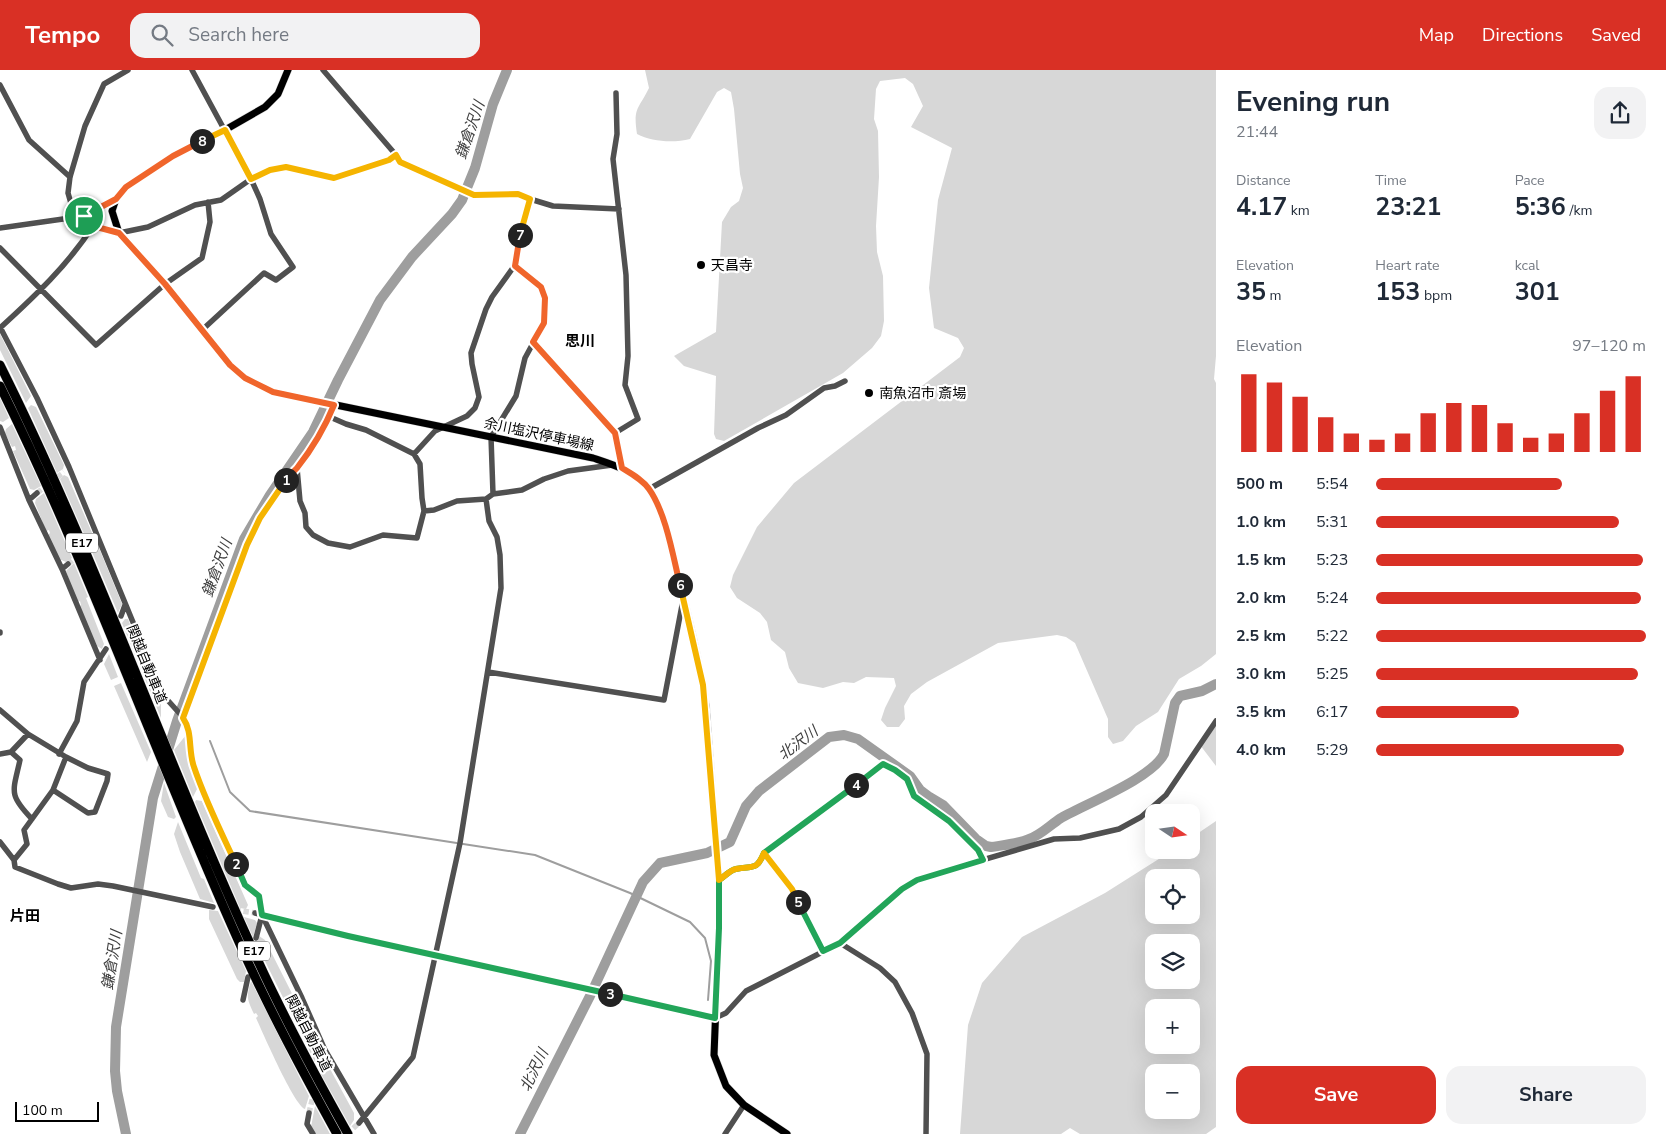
<!DOCTYPE html>
<meta charset="utf-8">
<style>
:root{--surface:#fff;--page:#f2f2f3;--text:#1f2937;--muted:#747a83;--accent:#d93025}
body{margin:0;font-family:"Nunito Sans","Noto Sans JP",sans-serif;background:var(--page);color:var(--text);height:100vh;display:flex;flex-direction:column;font-size:19px;white-space:nowrap}
*{box-sizing:border-box;margin:0}
p{font-size:16px;color:var(--muted)}
.icon{flex:none;width:28px;height:28px;fill:none;stroke:currentColor;stroke-width:2;stroke-linecap:round;stroke-linejoin:round}
.map{position:relative;flex:1;overflow:hidden}
.sheet{display:flex;flex-direction:column;background:var(--surface);width:450px}
.sheet>*{flex:none}
.needle{width:32px;rotate:103deg}
.buttons{position:absolute;left:1145px;top:734px;display:grid;gap:10px}
.buttons a{display:grid;place-items:center;width:55px;height:55px;border-radius:10px;background:var(--surface);box-shadow:0 5px 20px #0002;font-size:25px}
.scale{position:absolute;left:15px;bottom:12px;width:84px;box-sizing:border-box;padding-left:5px;border:2px solid #000;border-top:0;font-size:14px;line-height:18px;white-space:nowrap;color:#000;-webkit-text-stroke:4px #fff;paint-order:stroke}
.pin{position:absolute;display:grid;place-items:center;width:42px;height:42px;color:#fff;margin:-21px;border:2px solid #fff;border-radius:50%;box-shadow:0 1px 5px #0007}
.km{position:absolute;width:25px;height:25px;margin:-12px;border-radius:50%;background:#222;color:#fff;font-size:14px;line-height:25px;text-align:center}
.round{display:grid;place-items:center;flex:none;width:52px;height:52px;border-radius:15px;background:var(--page)}
.overview{display:flex;align-items:center;justify-content:space-between;height:85px;padding:0 20px}
h1{font-size:28px;font-weight:700;line-height:38px}
.stats{display:grid;grid-template-columns:repeat(3,1fr);gap:8px;height:85px;padding:5px 20px}
.stats div{display:grid;align-content:center}
.stats b{font-size:25px;font-weight:700}
.stats small{font-size:14px;font-weight:400}
.stats p{font-size:14px}
.chart{height:140px;padding:10px 20px}
.chart p{display:flex;justify-content:space-between}
.chart svg{width:100%;height:90px;margin-top:5px;stroke:var(--accent);stroke-width:6}
.action{display:flex;gap:10px;margin-top:auto;padding:10px 20px}
.action a{flex:1;height:58px;border-radius:15px;background:var(--accent);color:#fff;font-size:20px;font-weight:700;line-height:58px;text-align:center}
.action a+a{background:var(--page);color:var(--text)}
ul{padding:0 20px;list-style:none;font-size:16px}
li{display:grid;grid-template-columns:80px 60px 1fr;align-items:center;height:38px}
li i{height:12px;border-radius:6px;background:var(--accent)}
header{display:flex;align-items:center;gap:30px;box-sizing:border-box;height:70px;padding:0 25px;background:var(--accent);color:#fff}
header strong{font-size:24px}
nav{display:flex;gap:28px;margin-inline-start:auto;font-size:18px}
.search{width:350px;height:45px;background:var(--page);display:flex;align-items:center;gap:12px;box-sizing:border-box;padding:0 18px;border-radius:15px;color:var(--muted);font-size:19px}
main{display:flex;flex:1;min-height:0}
.map>svg:first-child{display:block}
</style>
<header>
<strong>Tempo</strong>
<div class="search"><svg class="icon" aria-label="search" viewBox="0 0 24 24"><circle cx="10" cy="10" r="6"/><path d="M15 15l6 6"/></svg>Search here</div>
<nav><a>Map</a><a>Directions</a><a>Saved</a></nav>
</header>
<main>
<div class="map">
<svg width="1216" height="1064" viewBox="0 0 1216 1064">
<rect width="100%" height="100%" fill="#fff"/>
<!-- green -->
<path fill="#d7d7d7" fill-rule="evenodd" d="M 645,0 L 1216,0 L 1216,286 L 1214,309 L 1216,313 L 1216,584 L 1201,596 L 1179,609 L 1158,642 L 1136,656 L 1123,671 L 1113,674 L 1108,667 L 1108,649 L 1075,573 L 1066,567 L 1057,565 L 998,573 L 927,612 L 911,624 L 904,636 L 905,649 L 899,657 L 887,657 L 881,650 L 885,638 L 896,616 L 894,608 L 866,607 L 854,613 L 843,612 L 823,618 L 798,613 L 789,598 L 785,582 L 771,570 L 767,552 L 760,543 L 737,528 L 730,517 L 733,505 L 757,457 L 794,413 L 960,287 L 964,278 L 958,268 L 934,258 L 929,218 L 938,130 L 952,78 L 911,57 L 923,36 L 913,14 L 905,8 L 880,11 L 876,19 L 874,49 L 878,61 L 879,107 L 876,156 L 877,182 L 883,206 L 884,251 L 881,266 L 872,278 L 843,303 L 724,371 L 716,369 L 714,364 L 716,306 L 684,296 L 674,286 L 716,262 L 722,152 L 731,137 L 739,131 L 743,118 L 740,104 L 734,39 L 731,22 L 724,18 L 717,22 L 690,69 C 674,73 652,72 637,64 C 633,38 638,40 649,18 Z
M 0,264 L 31,326 L 26,333 L 0,280 Z
M 0,328 L 9,348 L 3,352 L 0,351 Z
M 31,335 L 36,337 L 64,395 L 63,399 L 57,403 L 28,338 Z
M 12,354 L 41,416 L 34,420 L 30,419 L 13,381 L 16,380 L 15,376 L 12,377 L 5,363 L 6,359 Z
M 64,405 L 68,407 L 93,465 L 92,470 L 88,473 L 60,409 Z
M 44,423 L 72,488 L 66,492 L 59,489 L 48,465 L 50,463 L 49,460 L 46,461 L 35,433 L 36,429 Z
M 99,478 L 122,534 L 118,543 L 92,482 Z
M 74,493 L 88,527 L 86,528 L 104,574 L 102,579 L 97,576 L 79,537 L 81,535 L 80,531 L 77,532 L 66,501 Z
M 125,549 L 128,549 L 145,595 L 141,600 L 122,553 Z
M 109,584 L 118,607 L 111,610 L 104,594 Z
M 145,603 L 150,604 L 161,628 L 161,648 L 143,604 Z
M 121,613 L 151,682 L 147,692 L 114,616 Z
M 1216,654 L 1216,696 L 1200,675 Z
M 186,665 L 189,695 L 198,717 L 193,727 L 174,680 Z
M 164,713 L 176,747 L 174,749 L 168,747 L 161,731 Z
M 196,730 L 202,731 L 248,835 L 246,839 L 240,838 L 195,732 Z
M 1216,751 L 1216,1057 L 1206,1064 L 1080,1064 L 1070,1058 L 1061,1064 L 960,1064 L 968,955 L 982,913 L 1022,867 L 1105,823 L 1173,780 L 1191,780 L 1191,768 ZM 1154,808 L 1191,808 L 1191,845 L 1154,845 ZM 1154,872 L 1191,872 L 1191,910 L 1154,910 ZM 1154,938 L 1191,938 L 1191,975 L 1154,975 ZM 1154,1002 L 1191,1002 L 1191,1040 L 1154,1040 Z
M 178,752 L 201,808 L 204,809 L 214,833 L 200,829 L 180,782 L 174,764 Z
M 209,840 L 218,841 L 246,901 L 244,912 L 240,912 L 237,909 L 209,849 Z
M 244,847 L 255,850 L 257,853 L 253,867 Z
M 259,866 L 265,870 L 318,975 L 318,979 L 315,992 L 257,875 Z
M 251,911 L 309,1026 L 305,1039 C 294,1035 263,963 256,948 L 258,946 L 256,943 L 254,944 C 247,929 246,927 251,911 Z
M 323,993 L 329,997 L 354,1043 L 354,1050 L 350,1056 L 321,1004 Z
M 315,1036 L 330,1064 L 315,1064 L 311,1057 Z"/>
<g fill="none" stroke-linecap="round" stroke-linejoin="round">
<!-- stream -->
<path stroke="#9e9e9e" stroke-width="2" d="M 210,671 L 230,722 L 250,741 L 535,785 L 630,823 L 690,852 L 705,868 L 711,891 L 708,930"/>
<!-- river -->
<path stroke="#9e9e9e" stroke-width="10" d="M 126,1064 L 117,1021 L 115,1001 L 116,957 L 153,728 L 177,651 L 244,469 L 270,425 L 313,362 L 338,310 L 380,230 L 412,187 L 452,144 L 462,130 L 475,98 L 493,34 L 507,0
M 520,1064 L 590,926 L 643,812 L 660,793 L 707,783 L 730,772 L 746,736 L 759,721 L 829,667 L 844,665 L 858,669 L 910,706 L 920,720 L 928,726 L 943,735 L 976,769 L 986,776 L 991,777 C 1004,775 1018,774 1029,769 C 1041,765 1050,755 1061,748 C 1087,733 1151,709 1164,684 L 1175,633 L 1180,626 L 1202,621 L 1216,614"/>
<!-- minor-tunnel -->
<path stroke="#d9d9d9" stroke-width="5.5" stroke-dasharray="5.5 3" stroke-linecap="butt" d="M 37,423 L 64,402
M 68,494 L 92,473
M 235,840 L 255,843
M 318,1008 L 323,989
M 309,1043 L 314,1022
M 347,1064 L 359,1053"/>
<defs>
<path id="major" d="M 288,0 L 278,24 L 265,37 L 225,60 L 173,86 L 126,117 L 116,129 L 112,141 L 119,163 L 165,214 L 230,295 L 245,308 L 273,322 L 593,388 C 614,395 635,401 649,419 C 663,438 668,468 674,490 C 686,538 699,587 706,636 L 719,811 L 719,858 L 714,985 L 726,1016 L 744,1035 L 787,1064"/>
<path id="highway" d="M 0,295 C 97,489 167,694 258,891 C 285,950 316,1007 348,1064
M 0,316 C 93,504 161,702 248,892 C 275,951 306,1008 337,1064"/>
</defs>
<!-- major casing -->
<use href="#major" stroke="#dbdbdb" stroke-width="8"/>
<!-- highway casing -->
<use href="#highway" stroke="#dbdbdb" stroke-width="10"/>
<!-- minor -->
<path stroke="#505050" stroke-width="5.5" d="M 192,0 L 251,109 L 260,129 L 271,164 L 293,197 L 276,210 L 264,203 L 201,261
M 323,0 L 396,85 L 400,92 L 475,125 L 518,124 L 530,129 L 553,136 L 619,139
M 0,15 L 29,70 L 70,107
M 84,146 L 93,156 L 119,163 L 148,157 L 195,135 L 221,130 L 251,109 L 270,100 L 286,97 L 334,108 L 389,90 L 396,85
M 75,147 L 68,123 L 70,107 L 85,56 L 104,14 L 128,0
M 0,158 L 84,146 L 116,129
M 0,178 L 96,275 L 165,214 L 202,188 L 210,152 L 208,132
M 0,257 L 37,328 L 69,397 L 163,625 L 181,645 L 188,655 L 193,695 L 203,721 L 245,815 L 259,826 L 262,845 L 302,928 L 325,980 L 374,1064
M 0,258 C 35,226 68,195 93,156
M 533,272 L 615,363 L 622,398
M 330,347 L 346,354 L 366,360 L 414,384 L 420,394 L 422,428 L 424,441 L 434,440 L 457,431 L 486,429 L 493,424 L 522,420 L 544,409 L 568,401 L 612,395
M 0,357 L 29,430 L 62,499 L 100,590
M 615,363 L 638,349 L 625,315 L 628,286 L 626,205 L 613,89 L 617,64 L 616,23
M 414,384 L 435,361 L 467,346 L 475,338 L 479,327 L 472,294 L 471,283 L 486,239 L 492,227 L 515,195 L 521,159 L 530,129
M 297,398 L 300,431 L 305,443 L 306,457 L 313,465 L 328,473 L 350,477 L 383,465 L 417,468 L 424,441
M 649,419 L 758,358 L 786,345 L 824,318 L 835,316 L 845,311
M 493,424 L 491,367 L 516,326 L 525,288 L 544,253 L 545,228 L 541,217 L 515,195
M 29,430 L 37,423
M 92,473 L 98,468
M 62,499 L 68,494
M 121,546 L 125,535
M 0,563 L 0,562
M 488,602 L 664,630 L 683,530
M 0,640 L 28,664
M 183,648 C 198,607 213,565 229,523 C 238,498 247,473 260,449 C 282,409 317,378 334,335
M 11,682 L 20,690 C 13,722 8,724 32,749
M 0,684 L 11,682 L 28,664 L 66,687 L 53,720 L 24,760 L 27,774 L 14,790
M 59,684 L 77,651 L 84,612 L 106,579
M 53,720 L 88,743 L 95,742 L 107,711 L 108,704 L 88,698 L 66,687
M 0,772 L 14,790 L 15,797 L 58,814 L 71,818 L 98,814 L 113,816 L 213,837
M 765,783 L 791,819 L 823,881
M 719,811 C 724,807 730,800 736,799 C 752,795 756,802 765,783 L 883,695 L 895,700 L 907,709 L 914,726 L 949,751 L 978,780 L 983,790
M 255,843 L 348,866 L 715,948 L 726,943 L 746,921 L 840,873 L 902,819 L 917,809 L 1054,769 L 1080,768 L 1119,759 L 1141,747 L 1166,725 L 1216,651
M 256,868 L 262,845
M 840,873 L 880,898 L 895,912 L 912,943 L 927,984 L 926,1064
M 243,930 L 248,907
M 309,1043 L 307,1054 L 313,1064
M 359,1053 L 413,987 L 460,773 L 501,518 L 500,485 L 497,467 L 489,451 L 486,429
M 725,1064 L 744,1035"/>
<!-- major -->
<use href="#major" stroke="#000" stroke-width="7"/>
<!-- highway -->
<use href="#highway" stroke="#000" stroke-width="9"/>
</g>
<g fill="none" stroke-linecap="round" stroke-linejoin="round">
<defs>
<path id="split-1" d="M 84,146 L 93,156 L 119,163 L 165,214 L 230,295 L 245,308 L 273,322 L 334,335 C 325,357 312,379 297,398 C 293,402 289,406 286,410"/>
<path id="split-2" d="M 236,794 C 221,762 205,730 194,697 C 188,681 193,662 183,648 L 247,475 L 260,448 L 286,410"/>
<path id="split-3" d="M 236,794 L 245,815 L 259,826 L 262,845 L 348,866 L 610,924"/>
<path id="split-4" d="M 610,924 L 715,948 L 719,858 L 719,810 C 724,807 730,800 736,799 C 752,795 756,802 764,783 L 856,715"/>
<path id="split-5" d="M 798,832 L 823,881 L 840,873 L 902,819 L 917,810 L 983,790 L 978,780 L 949,751 L 914,726 L 907,709 L 895,700 L 883,694 L 856,715"/>
<path id="split-6" d="M 680,515 L 703,615 L 719,810 C 724,807 730,800 736,799 C 752,795 756,802 764,783 L 792,819 L 798,832"/>
<path id="split-7" d="M 520,165 L 515,196 L 541,217 L 545,228 L 544,253 L 533,272 L 615,363 L 622,398 C 632,404 643,410 649,419 C 666,443 673,486 680,515"/>
<path id="split-8" d="M 202,71 L 225,60 L 251,109 L 270,100 L 286,97 L 334,108 L 389,90 L 396,85 L 400,92 L 474,125 L 518,124 L 530,129 L 520,165"/>
<path id="split-9" d="M 84,146 L 116,129 L 126,117 L 173,86 L 202,71"/>
</defs>
<!-- split-1 casing -->
<use href="#split-1" stroke="#fff" stroke-width="10"/>
<!-- split-2 casing -->
<use href="#split-2" stroke="#fff" stroke-width="10"/>
<!-- split-3 casing -->
<use href="#split-3" stroke="#fff" stroke-width="10"/>
<!-- split-4 casing -->
<use href="#split-4" stroke="#fff" stroke-width="10"/>
<!-- split-5 casing -->
<use href="#split-5" stroke="#fff" stroke-width="10"/>
<!-- split-6 casing -->
<use href="#split-6" stroke="#fff" stroke-width="10"/>
<!-- split-7 casing -->
<use href="#split-7" stroke="#fff" stroke-width="10"/>
<!-- split-8 casing -->
<use href="#split-8" stroke="#fff" stroke-width="10"/>
<!-- split-9 casing -->
<use href="#split-9" stroke="#fff" stroke-width="10"/>
<!-- split-1 -->
<use href="#split-1" stroke="#f0652b" stroke-width="6"/>
<!-- split-2 -->
<use href="#split-2" stroke="#f5b400" stroke-width="6"/>
<!-- split-3 -->
<use href="#split-3" stroke="#22a559" stroke-width="6"/>
<!-- split-4 -->
<use href="#split-4" stroke="#22a559" stroke-width="6"/>
<!-- split-5 -->
<use href="#split-5" stroke="#22a559" stroke-width="6"/>
<!-- split-6 -->
<use href="#split-6" stroke="#f5b400" stroke-width="6"/>
<!-- split-7 -->
<use href="#split-7" stroke="#f0652b" stroke-width="6"/>
<!-- split-8 -->
<use href="#split-8" stroke="#f5b400" stroke-width="6"/>
<!-- split-9 -->
<use href="#split-9" stroke="#f0652b" stroke-width="6"/>
</g>
<!-- markers -->
<g fill="#000" stroke="#fff" stroke-width="2">
<circle cx="701" cy="195" r="5"/>
<circle cx="869" cy="323" r="5"/>
</g>
<g text-anchor="middle" stroke-width="4.5" stroke-linejoin="round" paint-order="stroke">
<!-- shield labels -->
<g fill="#fff" stroke="#4c4c4c" stroke-width="1">
<rect x="66" y="463.5" width="32" height="19" rx="4"/>
<rect x="238" y="871.5" width="32" height="19" rx="4"/>
</g>
<g font-size="12" font-weight="bold" fill="#000">
<text x="82" y="477">E17</text>
<text x="254" y="885">E17</text>
</g>
<!-- poi labels -->
<g font-size="14" fill="#000" stroke="#fff" text-anchor="start">
<text x="711" y="200">天昌寺</text>
<text x="879" y="328">南魚沼市 斎場</text>
</g>
<!-- street labels -->
<g font-size="14" fill="#000" stroke="#fff">
<text transform="translate(539 364) rotate(12)" y="5">余川塩沢停車場線</text>
<text transform="translate(147 594) rotate(68)" y="5">関越自動車道</text>
<text transform="translate(309 963) rotate(63)" y="5">関越自動車道</text>
</g>
<!-- water labels -->
<g font-size="15" font-style="italic" fill="#3f3f3f" stroke="#fff">
<text transform="translate(470 60) rotate(-71)" y="5">鎌倉沢川</text>
<text transform="translate(217 498) rotate(-70)" y="5">鎌倉沢川</text>
<text transform="translate(798 673) rotate(-37)" y="5">北沢川</text>
<text transform="translate(112 890) rotate(-81)" y="5">鎌倉沢川</text>
<text transform="translate(534 1000) rotate(-64)" y="5">北沢川</text>
</g>
<!-- neighbourhood labels -->
<g font-size="15" font-weight="bold" fill="#000" stroke="#fff">
<text x="580" y="276">思川</text>
<text x="25" y="851">片田</text>
</g>
</g>
</svg>
<div class="buttons">
<a><svg class="needle" viewBox="-14 -14 28 28"><path d="M0-13l5 13h-10z" fill="#e53935"/><path d="M0 13l5-13h-10z" fill="#747a83"/></svg></a>
<a><svg class="icon" aria-label="locate" viewBox="0 0 24 24"><circle cx="12" cy="12" r="6"/><path d="M12 2v4M12 18v4M2 12h4M18 12h4"/></svg></a>
<a><svg class="icon" aria-label="layers" viewBox="0 0 24 24"><path d="M12 4l9 5-9 5-9-5zM3 14l9 5 9-5"/></svg></a>
<a>+</a>
<a>−</a>
</div>
<div class="scale">100 m</div>
<div class="pin" style="left:84px;top:146px;background:#1e9e55"><svg class="icon" aria-label="arrive" viewBox="0 0 24 24"><path d="M6 21V4h12l-3 4 3 4H6"/></svg></div>
<b class="km" style="left:286px;top:410px">1</b>
<b class="km" style="left:236px;top:794px">2</b>
<b class="km" style="left:610px;top:924px">3</b>
<b class="km" style="left:856px;top:715px">4</b>
<b class="km" style="left:798px;top:832px">5</b>
<b class="km" style="left:680px;top:515px">6</b>
<b class="km" style="left:520px;top:165px">7</b>
<b class="km" style="left:202px;top:71px">8</b>
</div>
<section class="sheet">
<div class="overview"><div><h1>Evening run</h1><p>21:44</p></div><a class="round"><svg class="icon" aria-label="share" viewBox="0 0 24 24"><path d="M12 15V3M7 8l5-5 5 5M5 13v7h14v-7"/></svg></a></div>
<div class="stats">
<div><p>Distance</p><b>4.17<small> km</small></b></div>
<div><p>Time</p><b>23:21</b></div>
<div><p>Pace</p><b>5:36<small> /km</small></b></div>
</div>
<div class="stats">
<div><p>Elevation</p><b>35<small> m</small></b></div>
<div><p>Heart rate</p><b>153<small> bpm</small></b></div>
<div><p>kcal</p><b>301</b></div>
</div>
<div class="chart"><p><span>Elevation</span>97–120 m</p>
<svg viewBox="0 0 160 44" preserveAspectRatio="none"><path d="M5 44V6M15 44V10M25 44V17M35 44V27M45 44V35M55 44V38M65 44V35M75 44V25M85 44V20M95 44V21M105 44V30M115 44V37M125 44V35M135 44V25M145 44V14M155 44V7"/></svg>
</div>
<ul>
<li><b>500 m</b>5:54<i style="width:69%"></i></li>
<li><b>1.0 km</b>5:31<i style="width:90%"></i></li>
<li><b>1.5 km</b>5:23<i style="width:99%"></i></li>
<li><b>2.0 km</b>5:24<i style="width:98%"></i></li>
<li><b>2.5 km</b>5:22<i style="width:100%"></i></li>
<li><b>3.0 km</b>5:25<i style="width:97%"></i></li>
<li><b>3.5 km</b>6:17<i style="width:53%"></i></li>
<li><b>4.0 km</b>5:29<i style="width:92%"></i></li>
</ul>
<div class="action"><a>Save</a><a>Share</a></div>
</section>
</main>
